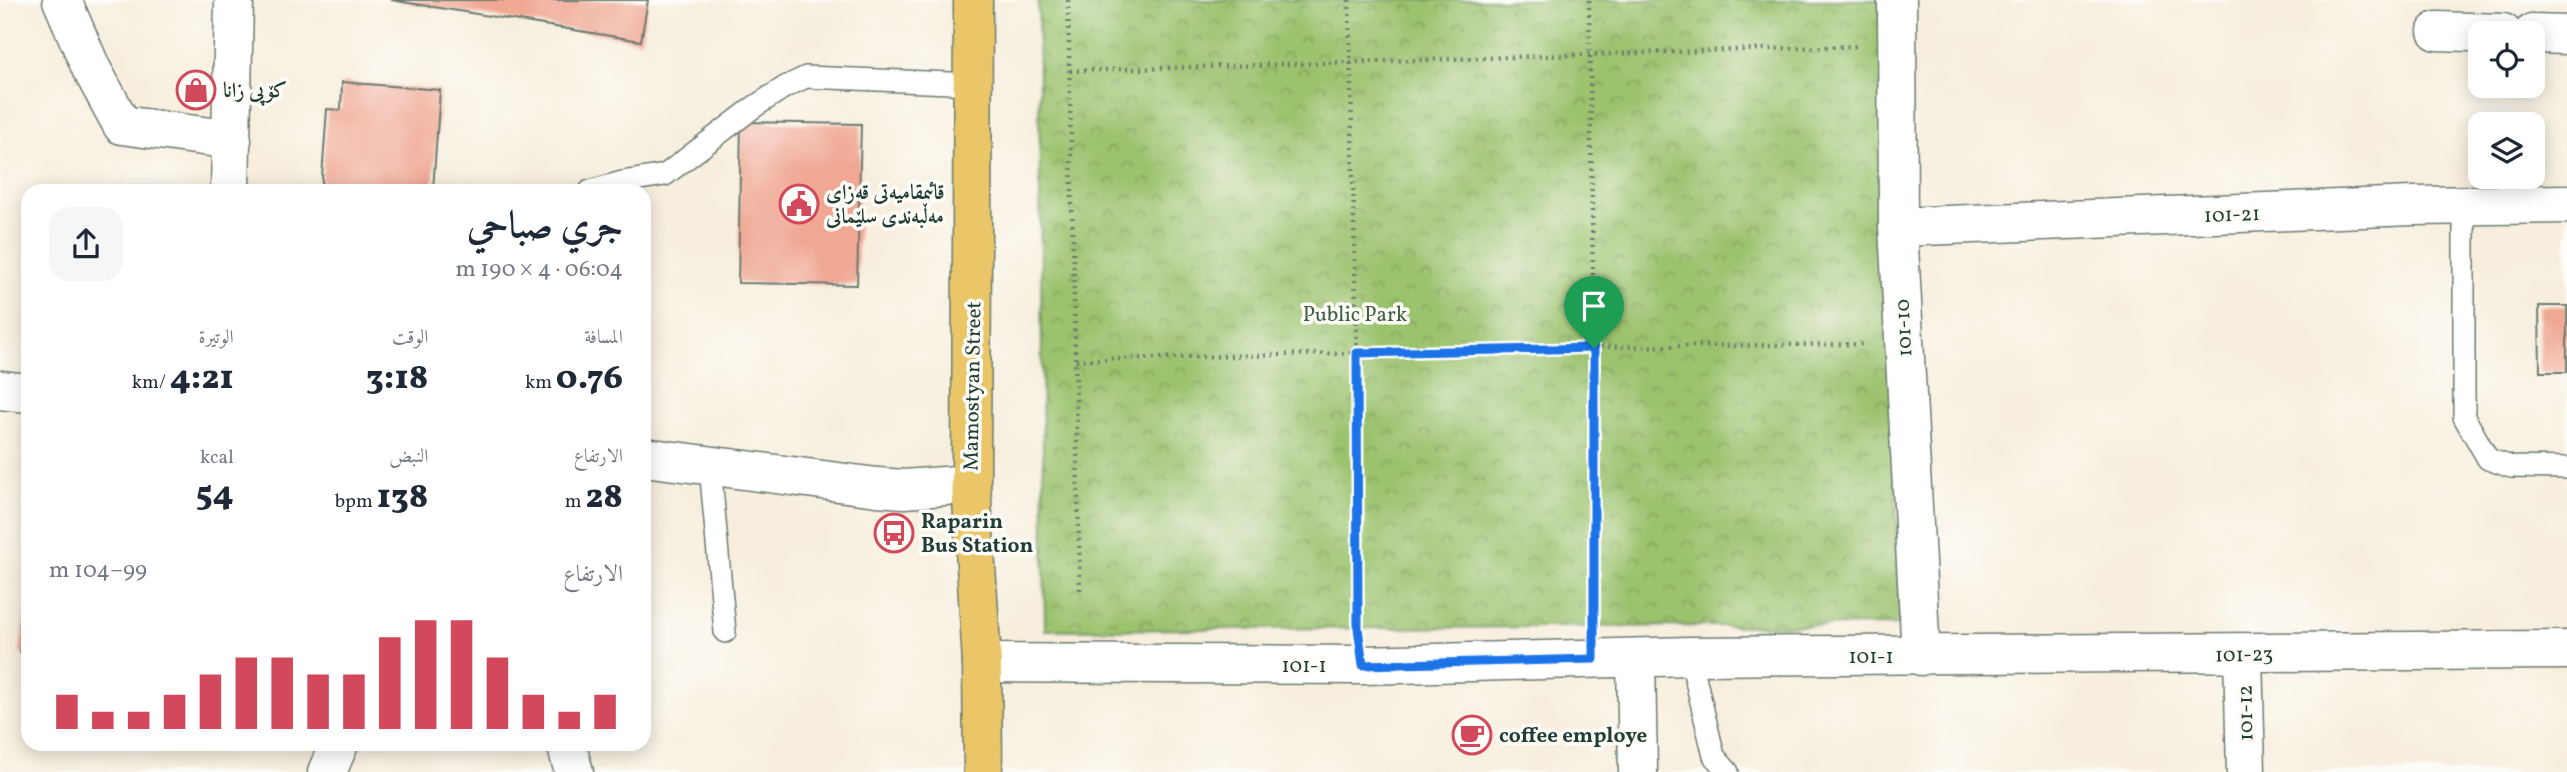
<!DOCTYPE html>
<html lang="ar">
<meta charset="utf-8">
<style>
:root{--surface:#fff;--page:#f6f6f7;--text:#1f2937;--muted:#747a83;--accent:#d1495b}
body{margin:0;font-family:Vollkorn,Amiri,serif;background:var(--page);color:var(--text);direction:rtl;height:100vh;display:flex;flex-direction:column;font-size:26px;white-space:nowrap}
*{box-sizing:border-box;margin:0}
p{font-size:23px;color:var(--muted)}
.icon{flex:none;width:38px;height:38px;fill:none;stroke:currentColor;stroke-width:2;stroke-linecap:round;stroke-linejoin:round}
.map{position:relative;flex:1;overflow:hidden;direction:ltr}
.details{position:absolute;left:21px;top:184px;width:630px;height:567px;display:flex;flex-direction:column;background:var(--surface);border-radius:21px;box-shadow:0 4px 18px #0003;direction:rtl}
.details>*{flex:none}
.fabs{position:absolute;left:2468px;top:21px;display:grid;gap:14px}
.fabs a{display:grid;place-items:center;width:77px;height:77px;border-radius:14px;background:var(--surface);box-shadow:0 4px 18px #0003;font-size:35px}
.pin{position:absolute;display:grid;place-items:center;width:60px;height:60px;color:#fff;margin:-72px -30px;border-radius:50% 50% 50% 0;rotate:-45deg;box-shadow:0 0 7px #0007}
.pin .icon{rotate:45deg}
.round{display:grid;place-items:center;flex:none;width:74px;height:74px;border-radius:21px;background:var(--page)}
.overview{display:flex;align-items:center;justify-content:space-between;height:119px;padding:0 28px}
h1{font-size:38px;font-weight:800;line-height:52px}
.figures{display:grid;grid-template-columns:repeat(3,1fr);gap:10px;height:119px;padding:7px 28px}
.figures div{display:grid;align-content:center}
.figures b{font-size:35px;font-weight:800}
.figures small{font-size:19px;font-weight:400}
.figures p{font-size:19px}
.chart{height:196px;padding:14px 28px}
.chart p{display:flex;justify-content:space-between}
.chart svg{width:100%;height:126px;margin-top:7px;stroke:var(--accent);stroke-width:6}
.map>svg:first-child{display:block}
</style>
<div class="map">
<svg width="2567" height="772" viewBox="0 0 2567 772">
<defs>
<pattern id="park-crowns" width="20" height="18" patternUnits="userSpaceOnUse" patternTransform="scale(1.75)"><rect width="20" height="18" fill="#9bc36e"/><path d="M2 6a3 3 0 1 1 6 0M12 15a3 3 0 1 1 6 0" fill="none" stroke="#7ea05b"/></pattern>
</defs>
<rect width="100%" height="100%" fill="#fdfcf7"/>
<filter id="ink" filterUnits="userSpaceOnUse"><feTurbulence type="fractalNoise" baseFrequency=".0143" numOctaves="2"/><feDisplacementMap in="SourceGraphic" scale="14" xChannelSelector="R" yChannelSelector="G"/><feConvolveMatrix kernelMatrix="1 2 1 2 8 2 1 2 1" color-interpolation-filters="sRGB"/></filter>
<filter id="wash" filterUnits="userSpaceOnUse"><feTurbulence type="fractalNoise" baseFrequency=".00686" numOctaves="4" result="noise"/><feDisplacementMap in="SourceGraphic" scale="28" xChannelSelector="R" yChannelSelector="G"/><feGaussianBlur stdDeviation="1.57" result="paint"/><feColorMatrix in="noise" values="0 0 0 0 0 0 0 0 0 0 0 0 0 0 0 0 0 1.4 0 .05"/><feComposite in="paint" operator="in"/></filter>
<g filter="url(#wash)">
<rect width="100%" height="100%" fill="#f7eedd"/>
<!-- park -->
<path fill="url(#park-crowns)" stroke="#5d8051" stroke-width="2" d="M 1038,0 L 1882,0 L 1900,625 L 1045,630 Z"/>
<g id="blocks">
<!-- building -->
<path fill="#f0a894" d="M 391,0 L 648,0 L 641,41 Z
M 342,82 L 440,90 L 433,190 L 321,191 L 327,109 L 341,110 Z
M 741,122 L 861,124 L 857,285 L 738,283 Z
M 2539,306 L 2567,306 L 2567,372 L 2540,372 Z
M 26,608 L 28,608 L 28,653 L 20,652 Z"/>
</g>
</g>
<g filter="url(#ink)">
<use href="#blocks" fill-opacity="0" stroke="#6b7b6f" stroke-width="2"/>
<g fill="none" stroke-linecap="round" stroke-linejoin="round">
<defs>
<path id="lane" d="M 590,191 L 622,182 L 665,175 L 754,107 L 785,87 L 806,77 L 974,84
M 2464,205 L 2464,417 L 2488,459 L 2511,467 L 2567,468
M 710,466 L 725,632
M 1690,656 L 1714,756 L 1728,772"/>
<path id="street" d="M 62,0 L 91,68 L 122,125 L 232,140
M 1897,0 L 1898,227 L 1921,656
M 2437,31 L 2503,33
M 2532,34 L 2567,35
M 230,191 L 234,0
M 1898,227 L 2412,206 L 2567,204
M 0,390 L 28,393
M 644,457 L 877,487 L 904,489 L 971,484
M 2243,654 L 2246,772
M 1636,659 L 1638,772
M 982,663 L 1363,665 L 1690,656 L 2567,650
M 566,744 L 574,772
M 327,772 L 339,744"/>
<path id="primary" d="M 973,0 L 971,484 L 982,663 L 983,772"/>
</defs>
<!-- lane casing -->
<use href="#lane" stroke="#6b7b6f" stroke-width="24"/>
<!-- street casing -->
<use href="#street" stroke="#6b7b6f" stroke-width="41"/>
<!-- primary casing -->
<use href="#primary" stroke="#6b7b6f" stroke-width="41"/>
<!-- path -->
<path stroke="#6b7b6f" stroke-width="4.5" stroke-dasharray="2 5" stroke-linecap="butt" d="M 1068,0 L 1080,591
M 1349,0 L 1357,353 L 1358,626
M 1589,0 L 1594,347 L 1594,622
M 1070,71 L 1860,46
M 1076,360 L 1594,347 L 1867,344"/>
<!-- lane -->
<use href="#lane" stroke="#fff" stroke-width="21"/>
<!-- street -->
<use href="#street" stroke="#fff" stroke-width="38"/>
<!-- primary -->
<use href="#primary" stroke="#eac669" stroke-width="38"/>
</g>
</g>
<g fill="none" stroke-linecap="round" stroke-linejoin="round" filter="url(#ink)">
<defs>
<path id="route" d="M 1594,348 L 1594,659 L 1363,665 L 1358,628 L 1357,353 Z"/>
</defs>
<!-- route casing -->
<use href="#route" stroke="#fff" stroke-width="14"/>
<!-- route -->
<use href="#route" stroke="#1a73e8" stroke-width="9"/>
</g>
<!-- icons -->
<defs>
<symbol id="shop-ring" viewBox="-11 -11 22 22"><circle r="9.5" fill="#fdfcf7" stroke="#d1495b" stroke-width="1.5"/><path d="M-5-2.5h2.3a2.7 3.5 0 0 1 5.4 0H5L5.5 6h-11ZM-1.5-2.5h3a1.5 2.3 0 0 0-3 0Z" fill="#d1495b"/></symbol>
<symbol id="civic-ring" viewBox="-11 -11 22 22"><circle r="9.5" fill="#fdfcf7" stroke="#d1495b" stroke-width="1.5"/><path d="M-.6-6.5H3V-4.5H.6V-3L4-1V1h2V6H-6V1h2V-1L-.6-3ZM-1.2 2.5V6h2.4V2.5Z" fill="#d1495b"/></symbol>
<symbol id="bus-ring" viewBox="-11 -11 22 22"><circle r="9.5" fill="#fdfcf7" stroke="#d1495b" stroke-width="1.5"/><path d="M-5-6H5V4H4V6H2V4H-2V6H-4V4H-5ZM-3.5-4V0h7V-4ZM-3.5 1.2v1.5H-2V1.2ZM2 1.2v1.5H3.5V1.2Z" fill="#d1495b"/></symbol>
<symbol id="cafe-ring" viewBox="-11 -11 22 22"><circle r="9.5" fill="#fdfcf7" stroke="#d1495b" stroke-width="1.5"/><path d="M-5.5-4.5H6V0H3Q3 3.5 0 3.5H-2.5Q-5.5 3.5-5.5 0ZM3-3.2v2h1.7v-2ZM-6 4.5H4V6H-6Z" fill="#d1495b"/></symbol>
</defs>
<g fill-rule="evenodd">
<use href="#shop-ring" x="174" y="68" width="44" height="44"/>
<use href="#civic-ring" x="777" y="182" width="44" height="44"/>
<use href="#bus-ring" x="872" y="511" width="44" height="44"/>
<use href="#cafe-ring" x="1450" y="713" width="44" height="44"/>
</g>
<g text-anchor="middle" stroke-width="7" stroke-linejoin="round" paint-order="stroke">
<!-- poi labels -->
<g font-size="21" font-weight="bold" fill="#1f3d34" stroke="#fdfcf7" text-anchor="start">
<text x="223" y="97">كۆپى زانا</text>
<text x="826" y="199">قائیمقامیەتی قەزای<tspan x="826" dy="24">مەڵبەندی سلێمانی</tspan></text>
<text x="921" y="528">Raparin<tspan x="921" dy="24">Bus Station</tspan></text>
<text x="1499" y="742">coffee employe</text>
</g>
<!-- street labels -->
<g font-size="21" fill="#1f3d34" stroke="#fdfcf7">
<text transform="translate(2232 214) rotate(-2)" y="7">101-21</text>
<text transform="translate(1903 328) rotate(-93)" y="7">101-10</text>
<text transform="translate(972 386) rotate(-89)" y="7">Mamostyan Street</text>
<text transform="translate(2244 654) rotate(-1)" y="7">101-23</text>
<text x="1871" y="663">101-1</text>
<text x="1304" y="672">101-1</text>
<text transform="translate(2245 713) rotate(-91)" y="7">101-12</text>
</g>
<!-- park labels -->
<g font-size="21" fill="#3e5e42" stroke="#fdfcf7">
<text x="1355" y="321">Public Park</text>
</g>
</g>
</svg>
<div class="fabs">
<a><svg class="icon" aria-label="locate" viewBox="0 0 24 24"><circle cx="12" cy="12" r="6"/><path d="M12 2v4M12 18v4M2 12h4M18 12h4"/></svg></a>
<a><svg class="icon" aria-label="layers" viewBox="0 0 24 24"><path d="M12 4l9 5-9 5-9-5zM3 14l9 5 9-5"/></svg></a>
</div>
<div class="pin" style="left:1594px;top:348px;background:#1e9e55"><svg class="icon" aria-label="arrive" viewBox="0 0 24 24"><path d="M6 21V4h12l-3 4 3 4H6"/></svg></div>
<section class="details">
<div class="overview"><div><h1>جري صباحي</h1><p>06:04 · 4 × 190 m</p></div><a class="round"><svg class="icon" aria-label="share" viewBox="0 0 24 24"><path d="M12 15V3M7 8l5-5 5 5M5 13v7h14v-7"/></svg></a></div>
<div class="figures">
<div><p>المسافة</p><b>0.76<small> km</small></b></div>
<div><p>الوقت</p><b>3:18</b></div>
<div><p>الوتيرة</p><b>4:21<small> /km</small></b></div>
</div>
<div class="figures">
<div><p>الارتفاع</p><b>28<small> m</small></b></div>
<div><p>النبض</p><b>138<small> bpm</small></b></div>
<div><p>kcal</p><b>54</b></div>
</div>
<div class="chart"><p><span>الارتفاع</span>99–104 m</p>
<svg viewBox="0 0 160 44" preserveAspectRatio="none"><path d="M5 44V32M15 44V38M25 44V38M35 44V32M45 44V25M55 44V19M65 44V19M75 44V25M85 44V25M95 44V12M105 44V6M115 44V6M125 44V19M135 44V32M145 44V38M155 44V32"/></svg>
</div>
</section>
</div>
